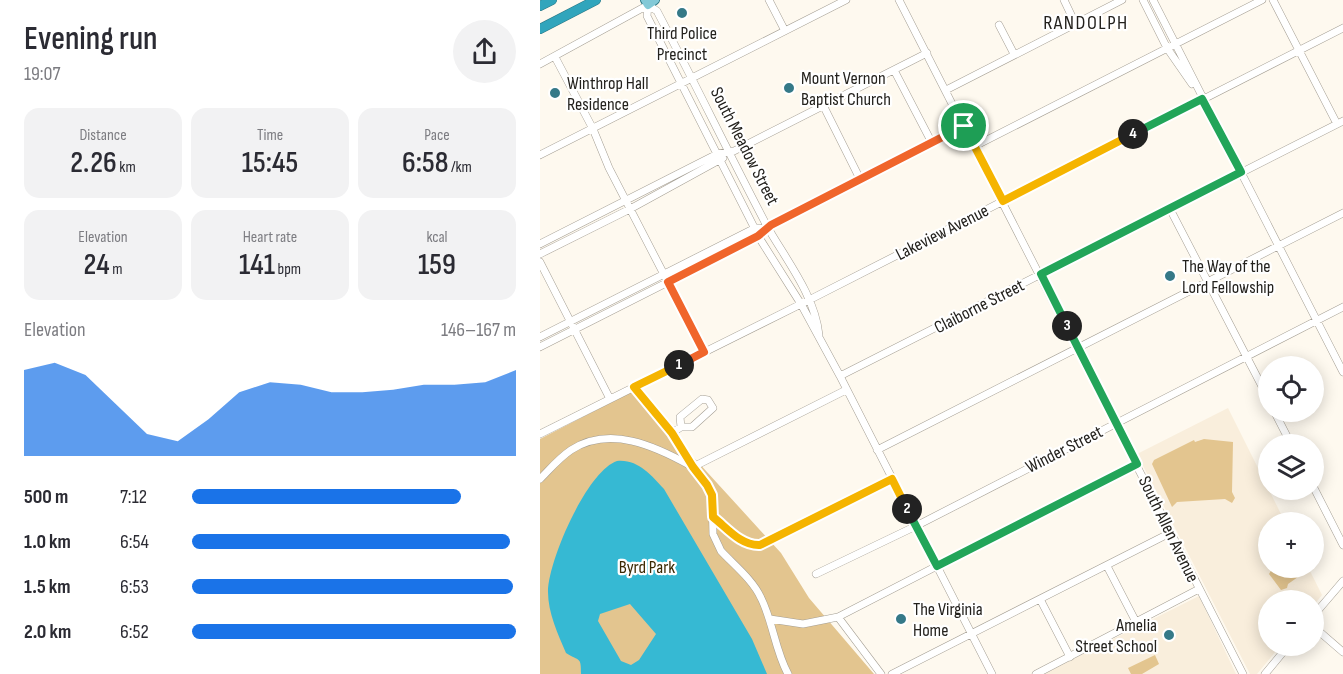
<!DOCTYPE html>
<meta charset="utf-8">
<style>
:root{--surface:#fff;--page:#f2f2f3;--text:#2b2b33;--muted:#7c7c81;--accent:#1a73e8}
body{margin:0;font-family:"Sofia Sans Condensed",sans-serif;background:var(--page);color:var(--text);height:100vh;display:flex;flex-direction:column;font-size:22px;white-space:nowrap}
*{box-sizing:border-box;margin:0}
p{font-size:20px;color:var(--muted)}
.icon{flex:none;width:33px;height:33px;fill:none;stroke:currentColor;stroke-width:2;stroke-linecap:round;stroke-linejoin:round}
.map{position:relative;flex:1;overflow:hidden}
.drawer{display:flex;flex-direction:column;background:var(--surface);width:540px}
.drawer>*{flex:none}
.buttons{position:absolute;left:718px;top:356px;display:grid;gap:12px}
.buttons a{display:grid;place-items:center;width:66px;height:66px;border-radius:50%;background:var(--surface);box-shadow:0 3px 15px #0003;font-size:30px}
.pin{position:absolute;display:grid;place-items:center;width:51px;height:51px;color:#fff;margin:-26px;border:3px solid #fff;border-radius:50%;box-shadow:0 2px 6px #0007}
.km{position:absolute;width:30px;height:30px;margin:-15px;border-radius:50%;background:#222;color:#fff;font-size:16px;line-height:30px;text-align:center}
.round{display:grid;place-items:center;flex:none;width:63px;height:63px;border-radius:32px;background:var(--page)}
.summary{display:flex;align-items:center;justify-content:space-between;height:102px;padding:0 24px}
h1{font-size:33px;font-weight:600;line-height:45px}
.metrics{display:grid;grid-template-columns:repeat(3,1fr);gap:9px;height:102px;padding:6px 24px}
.metrics div{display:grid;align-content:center;border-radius:15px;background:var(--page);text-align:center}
.metrics b{font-size:30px;font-weight:600}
.metrics small{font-size:16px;font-weight:400}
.metrics p{font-size:16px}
.chart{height:168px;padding:12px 24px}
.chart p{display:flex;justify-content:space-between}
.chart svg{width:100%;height:108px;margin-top:6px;fill:var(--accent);opacity:.7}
ul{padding:0 24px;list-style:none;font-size:20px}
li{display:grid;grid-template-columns:96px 72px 1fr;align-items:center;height:45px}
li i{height:15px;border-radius:8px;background:var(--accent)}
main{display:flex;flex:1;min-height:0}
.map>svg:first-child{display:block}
</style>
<main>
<section class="drawer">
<div class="summary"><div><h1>Evening run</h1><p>19:07</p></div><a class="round"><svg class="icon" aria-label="share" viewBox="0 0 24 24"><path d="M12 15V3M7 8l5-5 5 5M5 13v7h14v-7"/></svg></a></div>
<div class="metrics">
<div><p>Distance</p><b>2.26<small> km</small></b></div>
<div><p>Time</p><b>15:45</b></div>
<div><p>Pace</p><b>6:58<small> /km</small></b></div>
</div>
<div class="metrics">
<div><p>Elevation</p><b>24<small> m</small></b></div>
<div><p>Heart rate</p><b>141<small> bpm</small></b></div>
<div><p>kcal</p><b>159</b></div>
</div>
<div class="chart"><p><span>Elevation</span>146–167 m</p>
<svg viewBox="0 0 160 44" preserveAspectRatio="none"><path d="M0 44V9L10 6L20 11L30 23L40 35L50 38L60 29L70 18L80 14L90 15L100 18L110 18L120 17L130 15L140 15L150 14L160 9V44z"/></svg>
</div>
<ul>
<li><b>500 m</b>7:12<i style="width:83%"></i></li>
<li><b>1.0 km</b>6:54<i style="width:98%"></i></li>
<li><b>1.5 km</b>6:53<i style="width:99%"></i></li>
<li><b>2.0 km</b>6:52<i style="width:100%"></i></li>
</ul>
</section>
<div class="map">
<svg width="803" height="674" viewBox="0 0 803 674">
<rect width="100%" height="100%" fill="#fef9ef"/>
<!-- built -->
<path fill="#f9eedc" d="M 688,408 L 745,522 L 729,522 L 729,567 L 768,567 L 782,595 L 774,605 L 774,600 L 729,600 L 729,645 L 741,645 L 717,674 L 710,674 L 597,454 Z
M 659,596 L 696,674 L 503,674 Z"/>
<!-- green -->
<path fill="#e3c58f" d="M 93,391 L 241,553 L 269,598 L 334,674 L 0,674 L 0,439 Z
M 664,439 L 693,442 L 692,492 L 695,498 L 692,503 L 685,499 L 637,502 L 632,507 L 612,464 L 614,460 L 654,440 L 655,442 Z
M 731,567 L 735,569 L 753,567 L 758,577 L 748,584 L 747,588 L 741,590 L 729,574 L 732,569 Z
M 615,655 L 619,664 L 602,674 L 591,674 L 588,668 Z"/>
<!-- water -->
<path fill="#36b9d3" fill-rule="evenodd" d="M 77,461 C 98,459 111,475 124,489 L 212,639 L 227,674 L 41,674 C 41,656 40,662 26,653 C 18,634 8,613 8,592 C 8,561 47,471 77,461 ZM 90,604 L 116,634 L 99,660 L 91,665 L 81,661 L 58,621 L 60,614 Z"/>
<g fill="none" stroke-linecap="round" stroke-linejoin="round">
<defs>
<path id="minor" d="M 229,0 L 245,31
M 359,0 L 703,674
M 524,0 L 535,23
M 603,0 L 627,48 L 652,84
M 613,0 L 803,372
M 733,0 L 797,124
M 108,5 L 107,16 L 220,239 L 261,304 L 300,376 L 452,674
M 108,5 L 117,11 C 155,83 190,156 228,228 C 247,261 275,296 279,335
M 459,25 L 474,54
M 15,57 L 53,129 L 69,168 L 164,352
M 0,64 L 108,5
M 354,70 L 392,143
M 406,90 L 582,0
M 284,107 L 320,179
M 435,146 L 722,0
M 0,155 L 306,0
M 630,209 L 729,400
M 0,244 L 177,154 L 194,151 L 387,53
M 0,254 L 90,209 L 183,158
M 0,262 L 70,399
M 0,337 L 215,228 L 220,228
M 0,347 L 213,239 L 228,227 L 425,126
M 300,376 L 803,121
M 94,387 L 132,433 L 153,467 L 167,485 L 172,495 L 173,534 L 181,551 C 194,565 213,580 221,598 C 233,622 235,650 248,674
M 734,411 L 751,444
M 132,433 L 141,427 L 152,427 L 173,408 L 168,400 L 162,399 L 140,417 L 141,427
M 0,434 L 269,300 L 803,28
M 337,450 L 803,213
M 153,467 L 306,390
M 0,479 C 10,469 19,458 31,450 C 70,425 115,446 151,466
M 774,488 L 803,545
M 173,517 C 187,528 201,546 220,545 L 352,479
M 567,566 L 596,622
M 276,574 L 376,526 L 803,307
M 500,599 L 530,657
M 774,615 L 803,581
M 298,617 L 341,674
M 230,619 L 263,624 L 298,617 L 597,463
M 774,627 L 803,652
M 352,674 L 630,533
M 496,674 L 659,589
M 725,674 L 749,645"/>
<path id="major" d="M 105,0 L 108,5 L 115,0"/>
<path id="highway" d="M 0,6 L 12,0
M 0,29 L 56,0"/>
</defs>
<!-- minor casing -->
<use href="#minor" stroke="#a49e93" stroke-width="8"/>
<!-- major casing -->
<use href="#major" stroke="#2c7784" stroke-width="10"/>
<!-- highway casing -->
<use href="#highway" stroke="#2c7784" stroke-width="10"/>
<!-- minor -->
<use href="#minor" stroke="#fff" stroke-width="7"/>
<!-- major -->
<use href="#major" stroke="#83c9d7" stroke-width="8"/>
<!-- highway -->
<use href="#highway" stroke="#31a5bc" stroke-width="9"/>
</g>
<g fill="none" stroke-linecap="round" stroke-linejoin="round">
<defs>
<path id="split-1" d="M 139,365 L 164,352 L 128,282 L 218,236 L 231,225 L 424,126"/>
<path id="split-2" d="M 139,365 L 94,387 L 132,433 L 153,467 L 167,485 L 172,495 L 173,517 C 187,528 201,546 220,545 L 352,479 L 367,509"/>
<path id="split-3" d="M 367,509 L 397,566 L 597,464 L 527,326"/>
<path id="split-4" d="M 527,326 L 501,274 L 701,172 L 662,99 L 593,134"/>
<path id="split-5" d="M 424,126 L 463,201 L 593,134"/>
</defs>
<!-- split-1 casing -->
<use href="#split-1" stroke="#fff" stroke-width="12"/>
<!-- split-2 casing -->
<use href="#split-2" stroke="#fff" stroke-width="12"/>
<!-- split-3 casing -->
<use href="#split-3" stroke="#fff" stroke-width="12"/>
<!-- split-4 casing -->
<use href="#split-4" stroke="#fff" stroke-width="12"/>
<!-- split-5 casing -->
<use href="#split-5" stroke="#fff" stroke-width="12"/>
<!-- split-1 -->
<use href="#split-1" stroke="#f0652b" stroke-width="8"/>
<!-- split-2 -->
<use href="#split-2" stroke="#f5b400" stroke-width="8"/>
<!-- split-3 -->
<use href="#split-3" stroke="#22a559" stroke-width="8"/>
<!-- split-4 -->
<use href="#split-4" stroke="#22a559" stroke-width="8"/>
<!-- split-5 -->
<use href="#split-5" stroke="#f5b400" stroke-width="8"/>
</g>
<!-- markers -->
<g fill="#357988" stroke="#fff" stroke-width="2">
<circle cx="142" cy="13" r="6"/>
<circle cx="249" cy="88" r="6"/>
<circle cx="15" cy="93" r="6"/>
<circle cx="630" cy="276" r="6"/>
<circle cx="361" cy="619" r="6"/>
<circle cx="629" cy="635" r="6"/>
</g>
<g text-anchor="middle" stroke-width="4.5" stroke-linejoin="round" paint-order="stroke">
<!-- poi labels -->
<g font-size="18" fill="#23211d" stroke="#fff" text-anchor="start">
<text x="142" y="39" text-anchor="middle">Third Police<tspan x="142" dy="21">Precinct</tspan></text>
<text x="261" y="84">Mount Vernon<tspan x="261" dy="21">Baptist Church</tspan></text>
<text x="27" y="89">Winthrop Hall<tspan x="27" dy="21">Residence</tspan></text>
<text x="642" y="272">The Way of the<tspan x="642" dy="21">Lord Fellowship</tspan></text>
<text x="373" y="615">The Virginia<tspan x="373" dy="21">Home</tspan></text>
<text x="617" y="631" text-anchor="end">Amelia<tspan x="617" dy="21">Street School</tspan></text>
</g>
<!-- street labels -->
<g font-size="18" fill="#23211d" stroke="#fff">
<text transform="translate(205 146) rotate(63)" y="6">South Meadow Street</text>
<text transform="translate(402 232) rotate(-27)" y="6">Lakeview Avenue</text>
<text transform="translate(439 306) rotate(-27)" y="6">Claiborne Street</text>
<text transform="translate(524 449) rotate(-27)" y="6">Winder Street</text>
<text transform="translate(629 529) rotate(64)" y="6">South Allen Avenue</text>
</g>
<!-- park labels -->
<g font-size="18" fill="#3b2903" stroke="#fff">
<text x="107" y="573">Byrd Park</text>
</g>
<!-- neighbourhood labels -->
<g font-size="20" letter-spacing="1.5" fill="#23211d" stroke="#fff">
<text x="546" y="29">RANDOLPH</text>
</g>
</g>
</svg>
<div class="buttons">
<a><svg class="icon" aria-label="locate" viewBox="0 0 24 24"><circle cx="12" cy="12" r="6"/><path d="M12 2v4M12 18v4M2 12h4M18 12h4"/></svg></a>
<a><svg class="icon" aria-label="layers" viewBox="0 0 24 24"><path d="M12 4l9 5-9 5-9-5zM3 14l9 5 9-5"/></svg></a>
<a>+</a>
<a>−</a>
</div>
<div class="pin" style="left:424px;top:126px;background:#1e9e55"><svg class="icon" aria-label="arrive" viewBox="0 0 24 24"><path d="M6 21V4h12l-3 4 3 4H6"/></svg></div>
<b class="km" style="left:139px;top:365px">1</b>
<b class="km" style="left:367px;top:509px">2</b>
<b class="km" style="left:527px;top:326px">3</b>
<b class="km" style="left:593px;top:134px">4</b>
</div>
</main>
